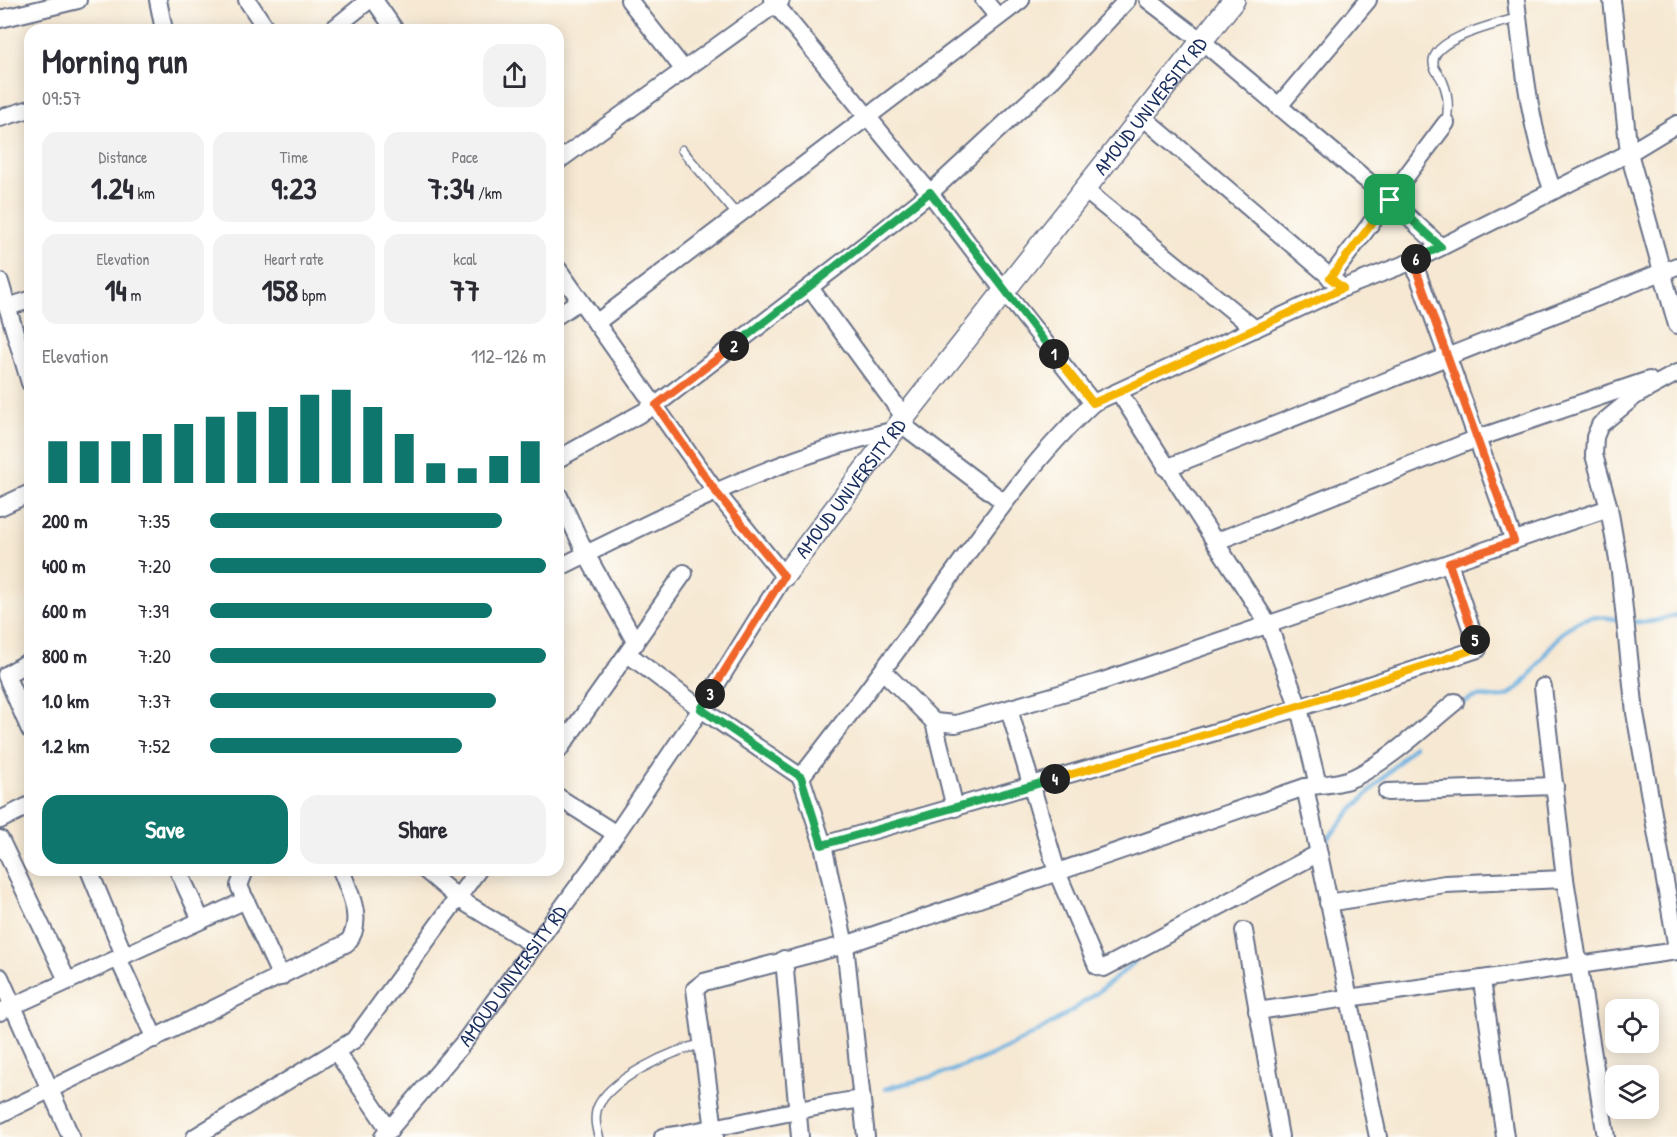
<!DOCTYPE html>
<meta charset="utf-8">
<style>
:root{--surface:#fff;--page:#f2f2f3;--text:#2b2b33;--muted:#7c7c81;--accent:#0f766e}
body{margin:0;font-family:"Patrick Hand",sans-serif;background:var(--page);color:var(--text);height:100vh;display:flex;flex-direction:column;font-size:22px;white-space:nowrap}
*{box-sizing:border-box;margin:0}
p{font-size:20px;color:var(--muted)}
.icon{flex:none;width:33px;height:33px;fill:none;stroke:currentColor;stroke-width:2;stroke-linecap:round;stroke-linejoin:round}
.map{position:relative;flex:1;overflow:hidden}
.panel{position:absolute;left:24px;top:24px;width:540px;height:852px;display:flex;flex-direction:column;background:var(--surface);border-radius:18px;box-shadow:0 3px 15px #0003}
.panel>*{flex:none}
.tools{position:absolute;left:1605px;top:999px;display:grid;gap:12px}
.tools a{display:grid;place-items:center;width:54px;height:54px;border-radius:12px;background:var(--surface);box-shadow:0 3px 15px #0003;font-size:30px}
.pin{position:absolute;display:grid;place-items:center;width:51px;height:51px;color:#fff;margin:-26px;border-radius:12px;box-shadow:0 3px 9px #0006}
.km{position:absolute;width:30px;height:30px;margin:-15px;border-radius:50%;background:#222;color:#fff;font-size:16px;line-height:30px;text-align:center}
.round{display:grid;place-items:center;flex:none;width:63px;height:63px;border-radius:18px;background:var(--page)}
.headline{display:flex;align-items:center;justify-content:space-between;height:102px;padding:0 18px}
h1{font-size:33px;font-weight:800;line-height:45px}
.stats{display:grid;grid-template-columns:repeat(3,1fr);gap:9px;height:102px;padding:6px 18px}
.stats div{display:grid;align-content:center;border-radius:15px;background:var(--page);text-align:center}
.stats b{font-size:30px;font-weight:800}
.stats small{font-size:16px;font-weight:400}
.stats p{font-size:16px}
.chart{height:168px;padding:12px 18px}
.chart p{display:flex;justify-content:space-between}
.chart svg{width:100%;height:108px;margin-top:6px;stroke:var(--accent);stroke-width:6}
.action{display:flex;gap:12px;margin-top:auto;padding:12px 18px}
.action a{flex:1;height:69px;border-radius:18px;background:var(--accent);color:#fff;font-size:24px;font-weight:800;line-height:69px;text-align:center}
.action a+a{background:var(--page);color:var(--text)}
ul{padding:0 18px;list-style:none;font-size:20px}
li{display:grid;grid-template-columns:96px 72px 1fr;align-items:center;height:45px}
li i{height:15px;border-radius:8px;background:var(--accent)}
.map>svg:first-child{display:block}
</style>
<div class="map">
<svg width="1677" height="1137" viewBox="0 0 1677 1137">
<rect width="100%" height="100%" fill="#fdfcf7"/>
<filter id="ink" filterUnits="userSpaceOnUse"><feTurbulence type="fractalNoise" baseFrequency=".0167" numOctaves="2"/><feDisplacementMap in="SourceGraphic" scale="12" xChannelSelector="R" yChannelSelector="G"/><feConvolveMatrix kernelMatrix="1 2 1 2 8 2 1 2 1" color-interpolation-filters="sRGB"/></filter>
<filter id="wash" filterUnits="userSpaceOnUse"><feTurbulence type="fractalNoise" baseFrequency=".008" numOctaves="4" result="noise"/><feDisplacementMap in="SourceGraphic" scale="24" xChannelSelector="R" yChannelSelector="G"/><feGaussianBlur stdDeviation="1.35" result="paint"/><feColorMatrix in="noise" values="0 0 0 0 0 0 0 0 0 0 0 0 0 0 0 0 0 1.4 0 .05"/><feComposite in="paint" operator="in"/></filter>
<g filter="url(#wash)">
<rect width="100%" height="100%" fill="#f6e8d2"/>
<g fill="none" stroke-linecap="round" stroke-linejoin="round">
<!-- stream -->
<path stroke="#67aede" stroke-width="4.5" d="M 1459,706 C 1483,686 1494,706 1513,692 C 1534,677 1544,650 1563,632 C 1591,605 1615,623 1646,622 C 1656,622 1667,617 1677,615
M 1321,847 L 1348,814 L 1414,746
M 885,1089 C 908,1082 933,1078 956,1069 C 1024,1045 1087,1005 1140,957"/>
</g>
</g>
<g filter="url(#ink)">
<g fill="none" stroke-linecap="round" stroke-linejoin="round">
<defs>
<path id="service" d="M 1446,123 C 1449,109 1449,96 1443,82 C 1441,76 1435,71 1434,66 C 1426,39 1501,23 1518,18
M 682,150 L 738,216
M 599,1137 C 596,1128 594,1119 597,1109 C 608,1079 673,1050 703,1044"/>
<g id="minor">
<path d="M 158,0 L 164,30"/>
<path d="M 247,0 L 267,30"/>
<path d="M 374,0 L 395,30"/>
<path d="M 629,0 L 684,70"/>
<path d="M 772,0 L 930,193 L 1004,291 L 1093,403"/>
<path d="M 984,0 L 998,17"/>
<path d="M 1148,0 L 1203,42 L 1390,200 L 1441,247"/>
<path d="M 1516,0 C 1524,67 1529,125 1552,189"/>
<path d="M 1612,0 L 1629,153 L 1677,325"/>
<path d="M 0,19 L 78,0"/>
<path d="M 332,30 L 369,0"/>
<path d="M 1278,107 L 1368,0"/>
<path d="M 0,118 L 30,109"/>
<path d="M 1144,118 L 1343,288"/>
<path d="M 558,161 L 781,0"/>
<path d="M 1086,191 L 1255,329"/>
<path d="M 1413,261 L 1514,541"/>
<path d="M 1330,278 L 1446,123"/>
<path d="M 0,282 L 30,383"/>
<path d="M 810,288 L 905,418"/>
<path d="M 7,307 L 30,300"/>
<path d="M 558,315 L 579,301"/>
<path d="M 596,323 L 1021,0"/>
<path d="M 1677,373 L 1635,396 L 1600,425 L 1595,437 L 1594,455 L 1609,508 L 1620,572 L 1635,713 L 1677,948"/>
<path d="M 1119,392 L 1268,624 L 1299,708 L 1318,785"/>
<path d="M 900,423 L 1004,502"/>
<path d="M 558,459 L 656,405 L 866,244 L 930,193 L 1053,79 L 1127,0"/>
<path d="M 1166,468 L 1677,266"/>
<path d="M 558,494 L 586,554 L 636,643"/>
<path d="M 0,507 L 30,493"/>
<path d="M 1215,542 L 1478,438 L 1649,380"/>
<path d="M 558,568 C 666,515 777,456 896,430"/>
<path d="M 628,654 L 701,709 L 801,777 L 823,845 L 845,945 L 866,1137"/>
<path d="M 30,661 L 6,675 L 30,730"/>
<path d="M 883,671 L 934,722 L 955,808"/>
<path d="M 1543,687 L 1565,879"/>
<path d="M 1009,709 L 1057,872 L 1097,966 L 1104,968 L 1317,854"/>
<path d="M 934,722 L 956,724 L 1097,683 L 1609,508"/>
<path d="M 558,751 L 684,573"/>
<path d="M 801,777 C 847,718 892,659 935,598 C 984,531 1032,459 1093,403 L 1343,288 L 1413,261 L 1629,153 L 1677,124"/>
<path d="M 1305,787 L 1378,1137"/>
<path d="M 1387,792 L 1555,786"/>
<path d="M 558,797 L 616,834"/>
<path d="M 0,820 L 30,805"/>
<path d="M 0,839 L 67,980"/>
<path d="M 823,845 L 1299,708 L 1478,649 L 1449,563"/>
<path d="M 89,870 L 124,955"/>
<path d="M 178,870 L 201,920"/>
<path d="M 245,870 L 239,886 L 281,977"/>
<path d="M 425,870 L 459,899 L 534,945"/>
<path d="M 1328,903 L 1445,884 L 1565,879 L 1606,1137"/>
<path d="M 1244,931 L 1280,1137"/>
<path d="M 118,958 L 155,1039"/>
<path d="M 784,959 L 800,1137"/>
<path d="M 0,977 L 71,1137"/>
<path d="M 1482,981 L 1505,1137"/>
<path d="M 1257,1011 L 1677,951"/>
<path d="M 0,1012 L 246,900"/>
<path d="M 337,1053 L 390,1131"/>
<path d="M 0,1114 L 347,943 C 365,923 350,892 341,870"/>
<path d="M 195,1137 L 354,1040 L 478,870"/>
<path id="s1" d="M 383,1137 L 465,1041 L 616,834 L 701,709 L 784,576 L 716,492 L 558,269"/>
<path d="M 663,1137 C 729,1127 794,1109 861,1099"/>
<path d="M 715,1137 L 695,989 L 704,982 L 845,945 L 1305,787 C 1321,784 1339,785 1355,777 C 1391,759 1423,728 1455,702"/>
</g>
<g id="tertiary">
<path id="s2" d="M 784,576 L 900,423 L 1234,0"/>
</g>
</defs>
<!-- service casing -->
<use href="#service" stroke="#687087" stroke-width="11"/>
<!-- minor casing -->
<use href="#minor" stroke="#687087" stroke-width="20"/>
<!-- tertiary casing -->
<use href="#tertiary" stroke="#687087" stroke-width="24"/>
<!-- service -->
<use href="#service" stroke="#fff" stroke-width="8"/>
<!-- minor -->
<use href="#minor" stroke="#fff" stroke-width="16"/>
<!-- tertiary -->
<use href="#tertiary" stroke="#fff" stroke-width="21"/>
</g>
</g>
<g fill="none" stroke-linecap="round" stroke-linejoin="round" filter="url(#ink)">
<defs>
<path id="split-1" d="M 1054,354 L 1093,403 L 1119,392 L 1343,288 L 1330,278 L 1390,200"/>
<path id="split-2" d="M 734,346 L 930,192 L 1054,354"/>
<path id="split-3" d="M 710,694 L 784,576 L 716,492 L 656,405 L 734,346"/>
<path id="split-4" d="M 710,694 L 701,709 L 801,777 L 822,845 L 1055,779"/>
<path id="split-5" d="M 1055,779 C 1197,738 1338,695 1478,648 L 1475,640"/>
<path id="split-6" d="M 1416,259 L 1413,261 L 1514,541 L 1449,563 L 1475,640"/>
<path id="split-7" d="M 1390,200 L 1441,247 L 1416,259"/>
</defs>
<!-- split-1 casing -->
<use href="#split-1" stroke="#fff" stroke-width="12"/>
<!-- split-2 casing -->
<use href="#split-2" stroke="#fff" stroke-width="12"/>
<!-- split-3 casing -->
<use href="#split-3" stroke="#fff" stroke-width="12"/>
<!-- split-4 casing -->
<use href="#split-4" stroke="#fff" stroke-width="12"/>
<!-- split-5 casing -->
<use href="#split-5" stroke="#fff" stroke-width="12"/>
<!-- split-6 casing -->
<use href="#split-6" stroke="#fff" stroke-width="12"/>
<!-- split-7 casing -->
<use href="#split-7" stroke="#fff" stroke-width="12"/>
<!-- split-1 -->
<use href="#split-1" stroke="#f5b400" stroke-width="8"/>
<!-- split-2 -->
<use href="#split-2" stroke="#22a559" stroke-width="8"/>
<!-- split-3 -->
<use href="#split-3" stroke="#f0652b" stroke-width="8"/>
<!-- split-4 -->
<use href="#split-4" stroke="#22a559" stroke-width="8"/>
<!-- split-5 -->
<use href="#split-5" stroke="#f5b400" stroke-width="8"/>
<!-- split-6 -->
<use href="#split-6" stroke="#f0652b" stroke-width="8"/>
<!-- split-7 -->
<use href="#split-7" stroke="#22a559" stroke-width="8"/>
</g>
<g text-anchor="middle" stroke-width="4.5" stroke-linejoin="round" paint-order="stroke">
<!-- street labels -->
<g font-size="20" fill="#1b2f5e" stroke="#fdfcf7">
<text dy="7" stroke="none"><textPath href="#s2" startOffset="596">AMOUD UNIVERSITY RD</textPath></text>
<text dy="7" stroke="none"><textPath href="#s2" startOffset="110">AMOUD UNIVERSITY RD</textPath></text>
<text dy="7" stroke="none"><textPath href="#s1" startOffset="207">AMOUD UNIVERSITY RD</textPath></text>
</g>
</g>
</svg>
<div class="tools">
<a><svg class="icon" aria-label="locate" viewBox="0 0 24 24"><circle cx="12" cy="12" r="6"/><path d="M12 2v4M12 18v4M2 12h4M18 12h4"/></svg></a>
<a><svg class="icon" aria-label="layers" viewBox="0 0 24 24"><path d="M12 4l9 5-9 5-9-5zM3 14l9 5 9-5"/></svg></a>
</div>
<div class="pin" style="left:1390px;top:200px;background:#1e9e55"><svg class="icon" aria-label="arrive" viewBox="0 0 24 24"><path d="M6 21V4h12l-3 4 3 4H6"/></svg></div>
<b class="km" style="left:1054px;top:354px">1</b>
<b class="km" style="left:734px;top:346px">2</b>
<b class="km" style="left:710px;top:694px">3</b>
<b class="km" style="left:1055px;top:779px">4</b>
<b class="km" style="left:1475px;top:640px">5</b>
<b class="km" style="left:1416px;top:259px">6</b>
<section class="panel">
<div class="headline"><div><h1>Morning run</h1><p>09:57</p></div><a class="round"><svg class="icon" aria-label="share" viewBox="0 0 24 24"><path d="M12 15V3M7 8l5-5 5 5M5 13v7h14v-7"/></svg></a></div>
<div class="stats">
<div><p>Distance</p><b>1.24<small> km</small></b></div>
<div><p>Time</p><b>9:23</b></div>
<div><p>Pace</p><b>7:34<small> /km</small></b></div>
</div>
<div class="stats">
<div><p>Elevation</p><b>14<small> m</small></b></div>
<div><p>Heart rate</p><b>158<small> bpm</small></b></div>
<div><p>kcal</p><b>77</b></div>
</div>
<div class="chart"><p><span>Elevation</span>112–126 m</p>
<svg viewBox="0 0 160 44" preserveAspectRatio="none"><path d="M5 44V27M15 44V27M25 44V27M35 44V24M45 44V20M55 44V17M65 44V15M75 44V13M85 44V8M95 44V6M105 44V13M115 44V24M125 44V36M135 44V38M145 44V33M155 44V27"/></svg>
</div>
<ul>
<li><b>200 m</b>7:35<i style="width:87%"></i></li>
<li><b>400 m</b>7:20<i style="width:100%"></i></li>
<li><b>600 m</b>7:39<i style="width:84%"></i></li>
<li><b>800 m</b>7:20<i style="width:100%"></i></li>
<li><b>1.0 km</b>7:37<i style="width:85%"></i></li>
<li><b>1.2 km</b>7:52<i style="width:75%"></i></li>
</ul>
<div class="action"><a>Save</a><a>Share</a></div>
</section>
</div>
